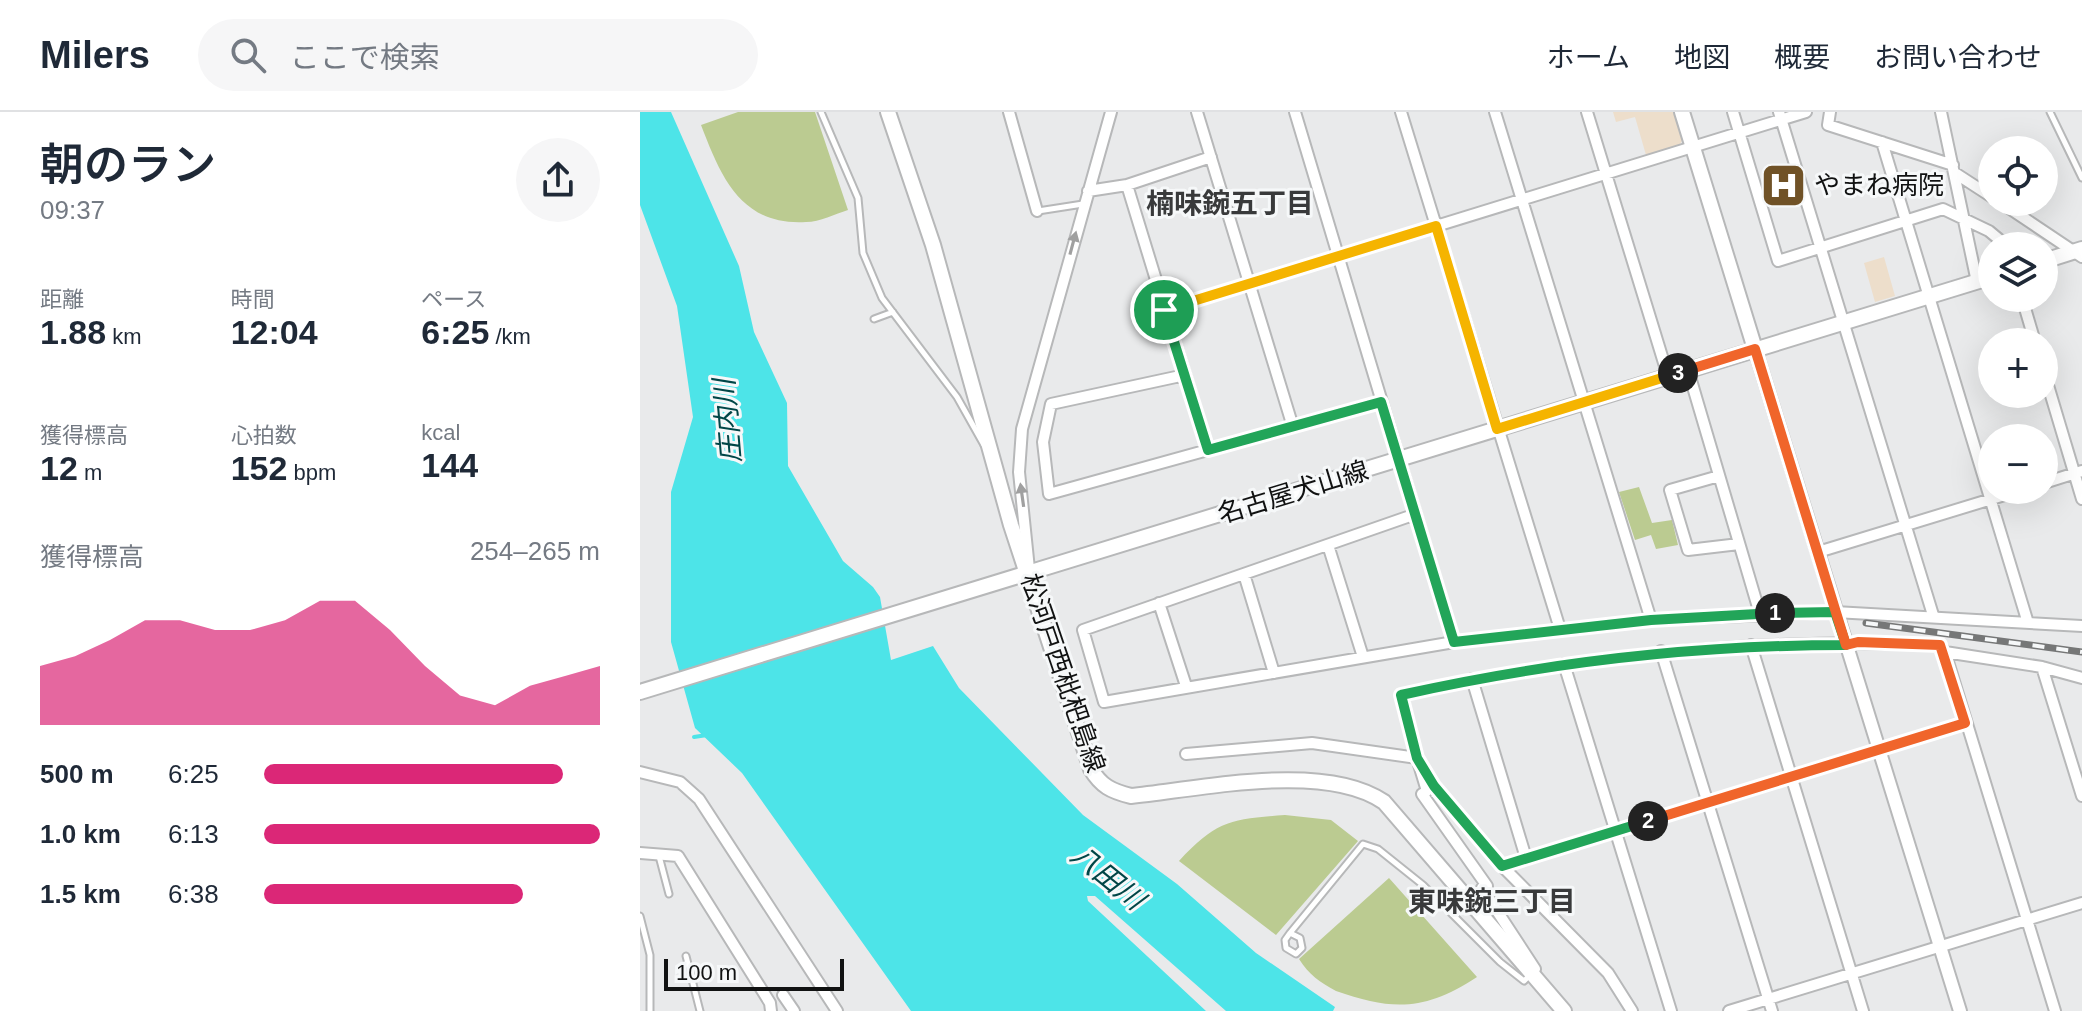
<!DOCTYPE html>
<html lang="ja">
<meta charset="utf-8">
<style>
:root{--surface:#fff;--page:#f6f6f7;--text:#1f2937;--muted:#747a83;--line:#e0e1e3;--accent:#db2777}
body{margin:0;font-family:Helvetica,"Noto Sans JP",sans-serif;background:var(--page);color:var(--text);height:100vh;display:flex;flex-direction:column;font-size:30px;white-space:nowrap}
*{box-sizing:border-box;margin:0}
p{font-size:26px;color:var(--muted)}
.icon{flex:none;width:44px;height:44px;fill:none;stroke:currentColor;stroke-width:2;stroke-linecap:round;stroke-linejoin:round}
.map{position:relative;flex:1;overflow:hidden}
.details{display:flex;flex-direction:column;background:var(--surface);width:640px}
.details>*{flex:none}
.fabs{position:absolute;left:1338px;top:24px;display:grid;gap:16px}
.fabs a{display:grid;place-items:center;width:80px;height:80px;border-radius:50%;background:var(--surface);box-shadow:0 8px 32px #0002;font-size:40px}
.scale{position:absolute;left:24px;bottom:20px;width:180px;box-sizing:border-box;padding-left:8px;border:4px solid #111212;border-top:0;font-size:22px;line-height:28px;white-space:nowrap;color:#111212;-webkit-text-stroke:6px #f6f8f9;paint-order:stroke}
.pin{position:absolute;display:grid;place-items:center;width:68px;height:68px;color:#fff;margin:-34px;border:4px solid #fff;border-radius:50%;box-shadow:0 2px 8px #0007}
.km{position:absolute;width:40px;height:40px;margin:-20px;border-radius:50%;background:#222;color:#fff;font-size:22px;line-height:40px;text-align:center}
.round{display:grid;place-items:center;flex:none;width:84px;height:84px;border-radius:42px;background:var(--page)}
.head{display:flex;align-items:center;justify-content:space-between;height:136px;padding:0 40px}
h1{font-size:44px;font-weight:600;line-height:60px}
.metrics{display:grid;grid-template-columns:repeat(3,1fr);gap:12px;height:136px;padding:8px 40px}
.metrics div{display:grid;align-content:center}
.metrics b{font-size:34px;font-weight:600}
.metrics small{font-size:22px;font-weight:400}
.metrics p{font-size:22px}
.chart{height:224px;padding:16px 40px}
.chart p{display:flex;justify-content:space-between}
.chart svg{width:100%;height:144px;margin-top:8px;fill:var(--accent);opacity:.7}
ul{padding:0 40px;list-style:none;font-size:26px}
li{display:grid;grid-template-columns:128px 96px 1fr;align-items:center;height:60px}
li i{height:20px;border-radius:10px;background:var(--accent)}
header{display:flex;align-items:center;gap:48px;box-sizing:border-box;height:112px;padding:0 40px;background:var(--surface);border-bottom:2px solid var(--line)}
header strong{font-size:38px}
nav{display:flex;gap:44px;margin-inline-start:auto;font-size:28px}
.search{width:560px;height:72px;background:var(--page);display:flex;align-items:center;gap:20px;box-sizing:border-box;padding:0 28px;border-radius:44px;color:var(--muted);font-size:30px}
main{display:flex;flex:1;min-height:0}
.map>svg:first-child{display:block}
</style>
<header>
<strong>Milers</strong>
<div class="search"><svg class="icon" aria-label="search" viewBox="0 0 24 24"><circle cx="10" cy="10" r="6"/><path d="M15 15l6 6"/></svg>ここで検索</div>
<nav><a>ホーム</a><a>地図</a><a>概要</a><a>お問い合わせ</a></nav>
</header>
<main>
<section class="details">
<div class="head"><div><h1>朝のラン</h1><p>09:37</p></div><a class="round"><svg class="icon" aria-label="share" viewBox="0 0 24 24"><path d="M12 15V3M7 8l5-5 5 5M5 13v7h14v-7"/></svg></a></div>
<div class="metrics">
<div><p>距離</p><b>1.88<small> km</small></b></div>
<div><p>時間</p><b>12:04</b></div>
<div><p>ペース</p><b>6:25<small> /km</small></b></div>
</div>
<div class="metrics">
<div><p>獲得標高</p><b>12<small> m</small></b></div>
<div><p>心拍数</p><b>152<small> bpm</small></b></div>
<div><p>kcal</p><b>144</b></div>
</div>
<div class="chart"><p><span>獲得標高</span>254–265 m</p>
<svg viewBox="0 0 160 44" preserveAspectRatio="none"><path d="M0 44V26L10 23L20 18L30 12L40 12L50 15L60 15L70 12L80 6L90 6L100 15L110 26L120 35L130 38L140 32L150 29L160 26V44z"/></svg>
</div>
<ul>
<li><b>500 m</b>6:25<i style="width:89%"></i></li>
<li><b>1.0 km</b>6:13<i style="width:100%"></i></li>
<li><b>1.5 km</b>6:38<i style="width:77%"></i></li>
</ul>
</section>
<div class="map">
<svg width="1442" height="899" viewBox="0 0 1442 899">
<rect width="100%" height="100%" fill="#e9eaeb"/>
<!-- industrial -->
<path fill="#eddecb" d="M 973,0 L 1035,0 L 1043,27 L 1039,34 L 1006,43 L 995,5 L 976,10 Z
M 1244,145 L 1255,184 L 1235,190 L 1224,151 Z"/>
<!-- green -->
<path fill="#bbcb91" d="M 98,0 L 175,0 L 208,98 C 195,102 180,110 166,110 C 101,114 81,65 61,13 Z
M 999,375 L 1012,411 L 1032,408 L 1038,433 L 1016,437 L 1011,423 L 995,428 L 979,380 Z
M 645,703 L 691,708 L 718,729 L 636,823 L 539,749 C 577,708 591,707 645,703 Z
M 749,766 L 837,865 C 785,899 753,899 696,879 C 680,870 669,863 659,847 Z"/>
<!-- water -->
<path fill="#4de4e8" d="M 0,0 L 31,0 L 99,154 L 114,220 L 147,291 L 148,354 L 203,449 L 233,475 L 240,485 L 251,548 L 293,534 L 319,576 L 443,703 L 537,772 L 616,841 L 695,895 L 693,899 L 586,899 L 455,784 L 447,784 L 448,789 L 566,899 L 271,899 L 102,661 L 55,616 L 31,530 L 31,380 L 53,305 L 37,194 L 0,93 Z"/>
<g fill="none" stroke-linecap="round" stroke-linejoin="round">
<!-- stream -->
<path stroke="#4de4e8" stroke-width="4" d="M 54,625 L 67,623"/>
<defs>
<path id="service" d="M 181,0 L 218,86 L 223,141 L 242,186 L 317,285 L 344,333
M 1410,0 L 1442,66
M 398,99 L 443,92
M 234,207 L 253,200
M 19,744 L 29,782
M 0,804 L 10,843 L 10,899
M 650,821 L 660,826 L 662,836 L 656,842 L 646,836 L 645,828 L 650,821 L 723,732 L 738,737 L 783,773 L 860,850 L 884,869 L 891,862
M 46,844 L 60,899"/>
<path id="minor" d="M 369,0 L 397,99
M 557,0 L 653,315
M 655,0 L 814,530
M 761,0 L 920,517
M 855,0 L 1011,508
M 947,0 L 1028,264
M 1093,0 L 1138,149 L 1303,97 L 1349,119 L 1367,134
M 1139,0 L 1293,503
M 1190,0 L 1188,13 L 1313,53
M 1301,0 L 1337,170
M 1242,30 L 1388,511
M 1315,61 L 1352,85
M 487,73 L 568,338
M 448,79 L 487,73 L 571,45
M 1360,90 L 1442,145
M 1382,186 L 1395,230
M 524,198 L 1166,0
M 1048,258 L 1120,502
M 1404,260 L 1442,387
M 545,263 L 411,292 L 403,330 L 409,382 L 741,290
M 1079,364 L 1030,378 L 1048,438 L 1099,432
M 1404,371 L 1442,359
M 773,403 L 443,518 L 464,590 L 814,530 L 1011,508 L 1195,500 L 1442,514
M 688,433 L 723,545
M 1178,440 L 1381,378
M 389,457 L 379,360 L 382,317 L 471,0
M 604,462 L 634,561
M 519,491 L 546,574
M 1111,533 L 1223,899
M 1021,539 L 1132,899
M 1305,540 L 1415,899
M 924,552 L 1031,899
M 1402,555 L 1442,684
M 832,567 L 886,746
M 546,642 L 672,631 L 777,646 L 787,679 L 782,682 L 847,774 L 842,776 L 895,857
M 0,660 L 40,670 L 59,687 L 197,899
M 0,741 L 38,744 L 130,891 L 131,899
M 862,754 L 1325,611
M 143,883 L 154,899
M 992,899 L 968,861 L 862,754 L 794,674 L 777,646 L 761,583 C 939,544 1117,525 1300,533 L 1305,540 L 1402,555 L 1442,566
M 1089,899 L 1442,791"/>
<path id="tertiary" d="M 1115,237 L 1320,899"/>
<path id="secondary" d="M 248,0 L 293,133 L 371,413 L 451,657 C 461,674 471,679 491,684 C 560,677 685,649 744,690 L 924,899
M 1042,0 L 1115,237
M 1404,149 L 1442,137
M 0,580 L 1352,165"/>
</defs>
<!-- service casing -->
<use href="#service" stroke="#b7b8b9" stroke-width="9"/>
<!-- minor casing -->
<use href="#minor" stroke="#b7b8b9" stroke-width="14"/>
<!-- tertiary casing -->
<use href="#tertiary" stroke="#b7b8b9" stroke-width="16"/>
<!-- secondary casing -->
<use href="#secondary" stroke="#b7b8b9" stroke-width="18"/>
<!-- service -->
<use href="#service" stroke="#fff" stroke-width="5"/>
<!-- minor -->
<use href="#minor" stroke="#fff" stroke-width="10"/>
<!-- tertiary -->
<use href="#tertiary" stroke="#fff" stroke-width="12"/>
<!-- secondary -->
<use href="#secondary" stroke="#fff" stroke-width="14"/>
<defs>
<path id="rail" d="M 1226,511 L 1442,540"/>
</defs>
<!-- rail casing -->
<use href="#rail" stroke="#767777" stroke-width="7"/>
<!-- rail -->
<use href="#rail" stroke="#f6f8f9" stroke-width="4" stroke-dasharray="12" stroke-linecap="butt"/>
</g>
<!-- one-way arrows -->
<defs><path id="oneway-solid" d="M-6-.8H1V-3.2L6.5 0L1 3.2V.8H-6Z" transform="scale(2)"/></defs>
<g fill="#a0a0a0">
<use href="#oneway-solid" transform="translate(433 131) rotate(-75)"/>
<use href="#oneway-solid" transform="translate(382 383) rotate(-98)"/>
</g>
<g fill="none" stroke-linecap="round" stroke-linejoin="round">
<defs>
<path id="split-1" d="M 524,198 L 568,338 L 741,290 L 814,530 L 1011,508 L 1135,501"/>
<path id="split-2" d="M 1008,709 L 862,754 L 794,674 L 777,646 L 761,583 C 909,550 1054,533 1206,533 L 1195,500 L 1135,501"/>
<path id="split-3" d="M 1008,709 L 1325,611 L 1300,533 L 1218,530 L 1206,533 L 1115,237 L 1038,261"/>
<path id="split-4" d="M 524,198 L 796,114 L 857,317 L 1038,261"/>
</defs>
<!-- split-1 casing -->
<use href="#split-1" stroke="#fff" stroke-width="16"/>
<!-- split-2 casing -->
<use href="#split-2" stroke="#fff" stroke-width="16"/>
<!-- split-3 casing -->
<use href="#split-3" stroke="#fff" stroke-width="16"/>
<!-- split-4 casing -->
<use href="#split-4" stroke="#fff" stroke-width="16"/>
<!-- split-1 -->
<use href="#split-1" stroke="#22a559" stroke-width="10"/>
<!-- split-2 -->
<use href="#split-2" stroke="#22a559" stroke-width="10"/>
<!-- split-3 -->
<use href="#split-3" stroke="#f0652b" stroke-width="10"/>
<!-- split-4 -->
<use href="#split-4" stroke="#f5b400" stroke-width="10"/>
</g>
<!-- icons -->
<defs>
<symbol id="hospital-square" viewBox="-11 -11 22 22"><rect x="-9" y="-9" width="18" height="18" rx="4" fill="#705227" stroke="#f6f8f9"/><path d="M-5-5h3v3.5h4V-5h3V5h-3V1.5h-4V5h-3Z" fill="#fff"/></symbol>
</defs>
<g fill-rule="evenodd">
<use href="#hospital-square" x="1118" y="48" width="51" height="51"/>
</g>
<g text-anchor="middle" stroke-width="6" stroke-linejoin="round" paint-order="stroke">
<!-- poi labels -->
<g font-size="26" fill="#111212" stroke="#f6f8f9" text-anchor="start">
<text x="1174" y="82">やまね病院</text>
</g>
<!-- street labels -->
<g font-size="26" fill="#111212" stroke="#f6f8f9">
<text transform="translate(653 380) rotate(-17)" y="9">名古屋犬山線</text>
<text transform="translate(423 561) rotate(71)" y="9">松河戸西枇杷島線</text>
</g>
<!-- neighbourhood labels -->
<g font-size="28" font-weight="bold" fill="#393a3b" stroke="#f6f8f9">
<text x="590" y="101">楠味鋺五丁目</text>
<text x="852" y="799">東味鋺三丁目</text>
</g>
<!-- water labels -->
<g font-size="28" font-style="italic" fill="#004647" stroke="#f6f8f9">
<text transform="translate(87 309) rotate(-95)" y="10">庄内川</text>
<text transform="translate(468 765) rotate(39)" y="10">八田川</text>
</g>
</g>
</svg>
<div class="fabs">
<a><svg class="icon" aria-label="locate" viewBox="0 0 24 24"><circle cx="12" cy="12" r="6"/><path d="M12 2v4M12 18v4M2 12h4M18 12h4"/></svg></a>
<a><svg class="icon" aria-label="layers" viewBox="0 0 24 24"><path d="M12 4l9 5-9 5-9-5zM3 14l9 5 9-5"/></svg></a>
<a>+</a>
<a>−</a>
</div>
<div class="scale">100 m</div>
<div class="pin" style="left:524px;top:198px;background:#1e9e55"><svg class="icon" aria-label="arrive" viewBox="0 0 24 24"><path d="M6 21V4h12l-3 4 3 4H6"/></svg></div>
<b class="km" style="left:1135px;top:501px">1</b>
<b class="km" style="left:1008px;top:709px">2</b>
<b class="km" style="left:1038px;top:261px">3</b>
</div>
</main>
